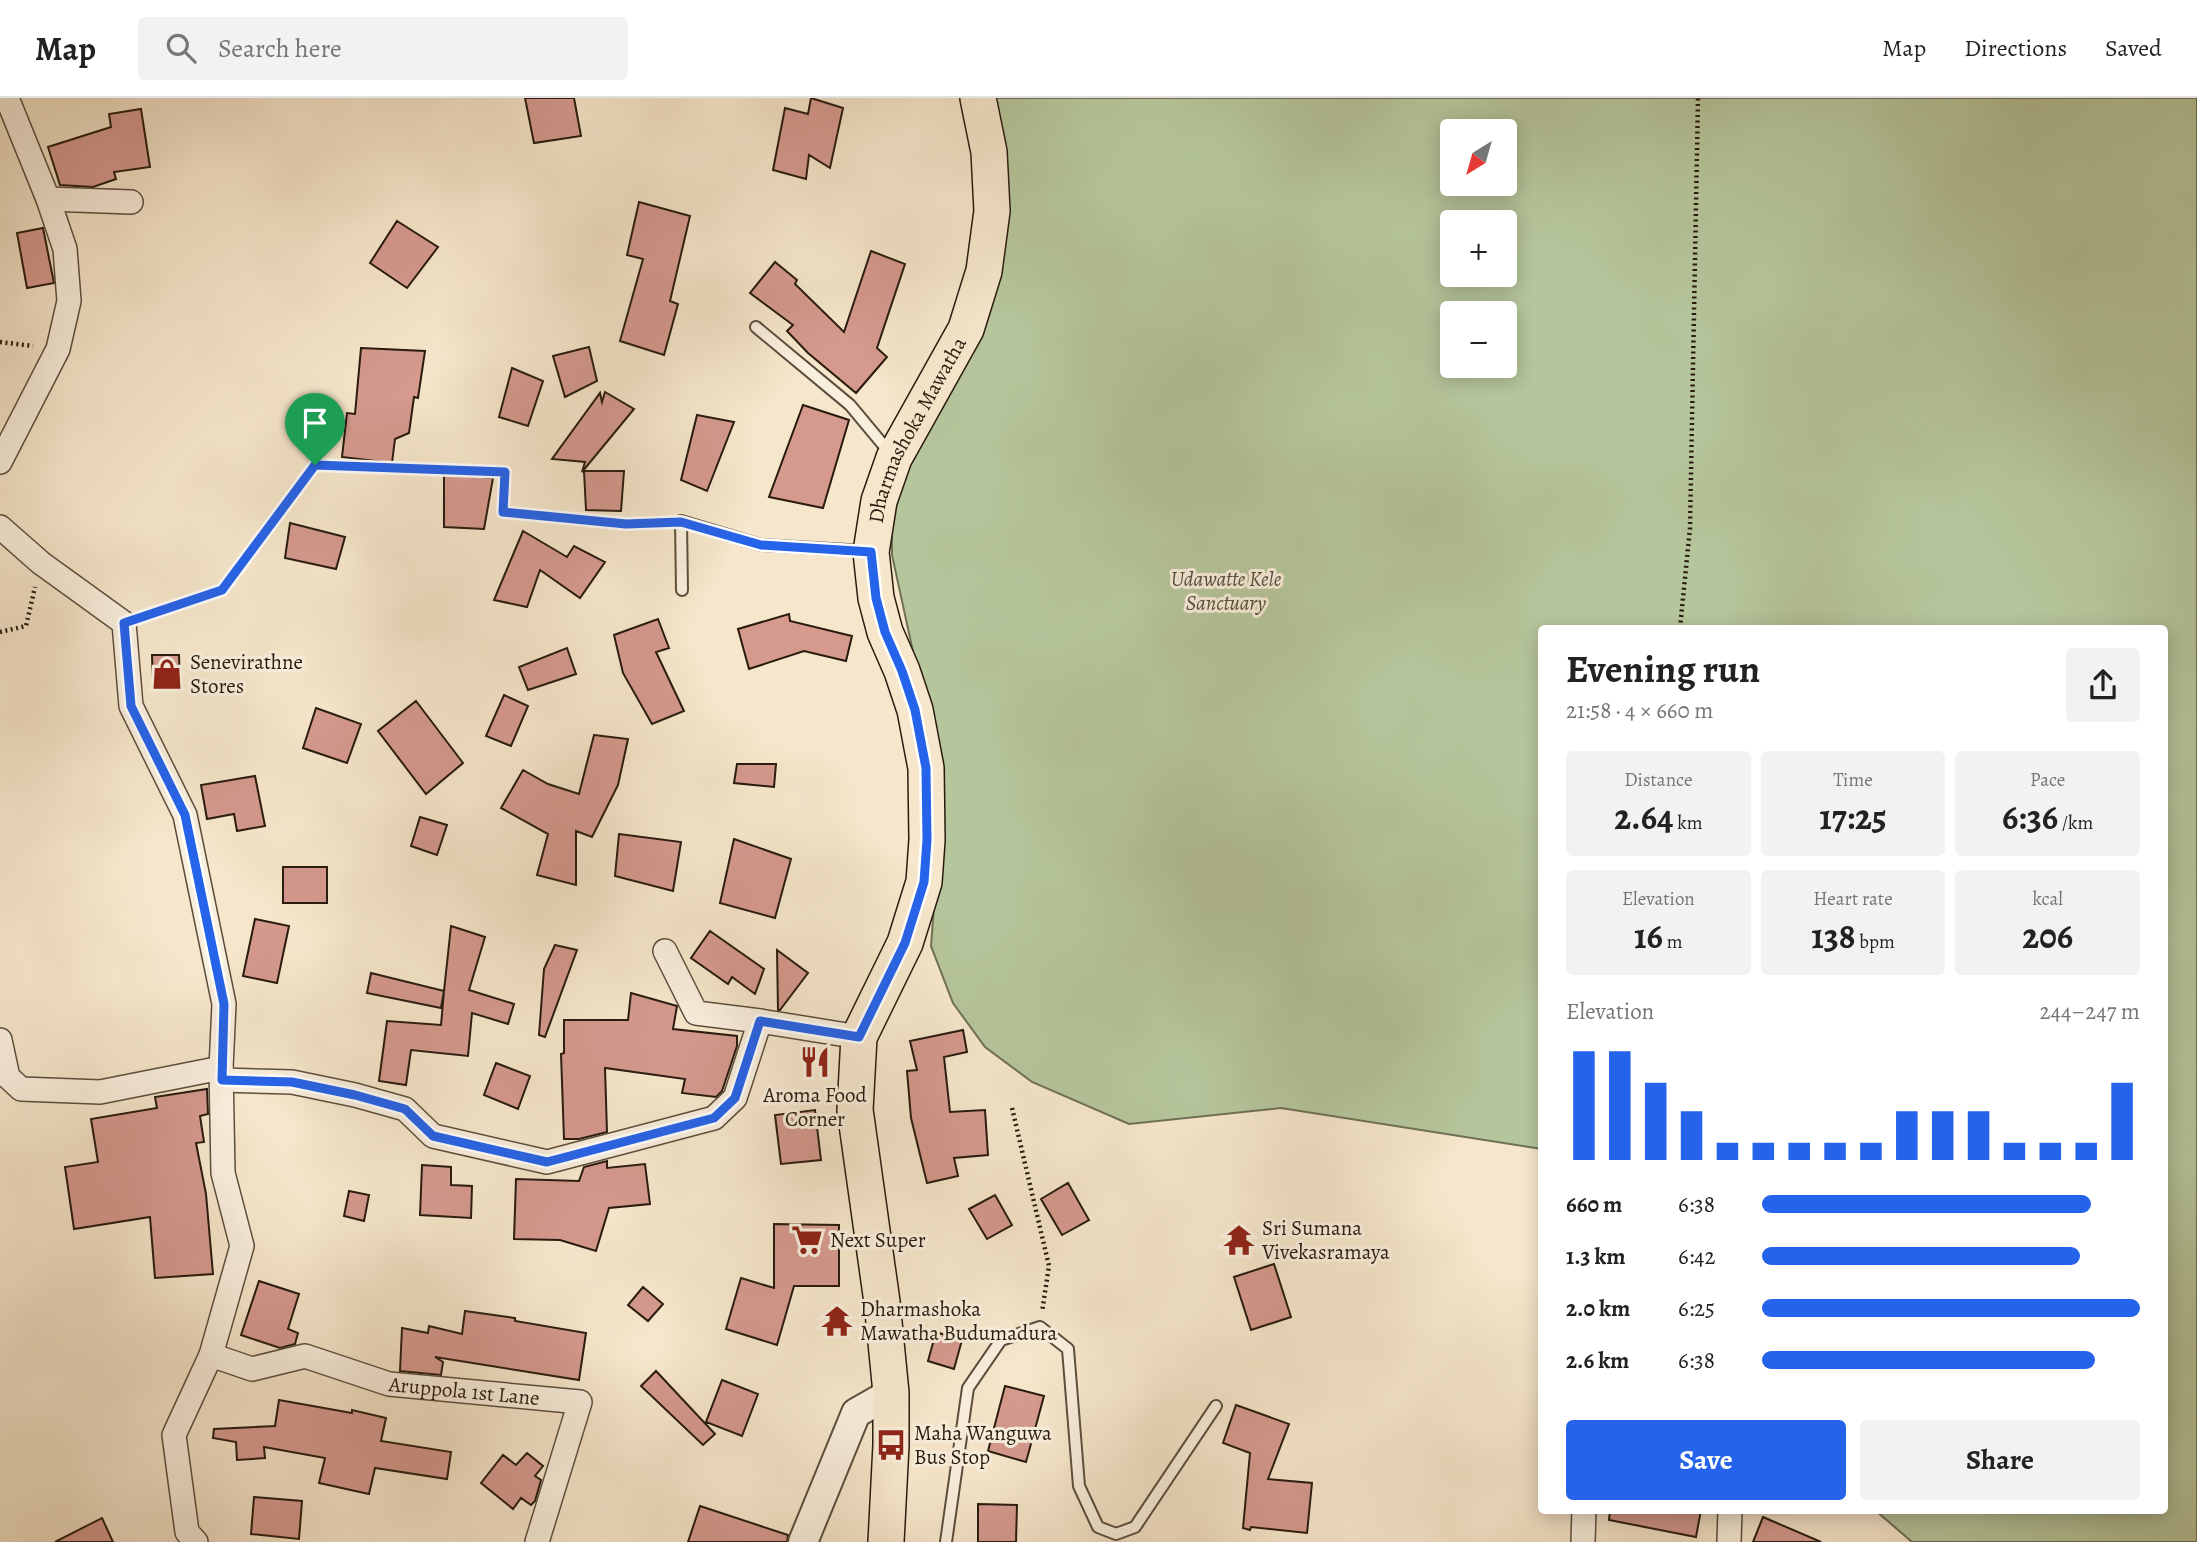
<!DOCTYPE html>
<meta charset="utf-8">
<style>
:root{--surface:#fff;--page:#f2f2f2;--text:#222;--muted:#767676;--line:#e0e0e0;--accent:#2563eb}
body{margin:0;font-family:Alegreya,serif;background:var(--page);color:var(--text);height:100vh;display:flex;flex-direction:column;font-size:26px;white-space:nowrap}
*{box-sizing:border-box;margin:0}
p{font-size:23px;color:var(--muted)}
.icon{flex:none;width:38px;height:38px;fill:none;stroke:currentColor;stroke-width:2;stroke-linecap:round;stroke-linejoin:round}
.map{position:relative;flex:1;overflow:hidden}
.drawer{position:absolute;left:1538px;top:527px;width:630px;height:889px;display:flex;flex-direction:column;background:var(--surface);border-radius:7px;box-shadow:0 4px 18px #0003}
.drawer>*{flex:none}
.needle{width:46px;rotate:217deg}
.controls{position:absolute;left:1440px;top:21px;display:grid;gap:14px}
.controls a{display:grid;place-items:center;width:77px;height:77px;border-radius:7px;background:var(--surface);box-shadow:0 4px 18px #0003;font-size:35px}
.pin{position:absolute;display:grid;place-items:center;width:60px;height:60px;color:#fff;margin:-72px -30px;border-radius:50% 50% 50% 0;rotate:-45deg;box-shadow:0 0 7px #0007}
.pin .icon{rotate:45deg}
.round{display:grid;place-items:center;flex:none;width:74px;height:74px;border-radius:7px;background:var(--page)}
.headline{display:flex;align-items:center;justify-content:space-between;height:119px;padding:0 28px}
h1{font-size:38px;font-weight:600;line-height:52px}
.figures{display:grid;grid-template-columns:repeat(3,1fr);gap:10px;height:119px;padding:7px 28px}
.figures div{display:grid;align-content:center;border-radius:7px;background:var(--page);text-align:center}
.figures b{font-size:35px;font-weight:600}
.figures small{font-size:19px;font-weight:400}
.figures p{font-size:19px}
.chart{height:196px;padding:14px 28px}
.chart p{display:flex;justify-content:space-between}
.chart svg{width:100%;height:126px;margin-top:7px;stroke:var(--accent);stroke-width:6}
.cta{display:flex;gap:14px;margin-top:auto;padding:14px 28px}
.cta a{flex:1;height:80px;border-radius:7px;background:var(--accent);color:#fff;font-size:28px;font-weight:600;line-height:80px;text-align:center}
.cta a+a{background:var(--page);color:var(--text)}
ul{padding:0 28px;list-style:none;font-size:23px}
li{display:grid;grid-template-columns:112px 84px 1fr;align-items:center;height:52px}
li i{height:18px;border-radius:9px;background:var(--accent)}
header{display:flex;align-items:center;gap:42px;box-sizing:border-box;height:98px;padding:0 35px;background:var(--surface);border-bottom:2px solid var(--line)}
header strong{font-size:33px}
nav{display:flex;gap:38px;margin-inline-start:auto;font-size:24px}
.search{width:490px;height:63px;background:var(--page);display:flex;align-items:center;gap:18px;box-sizing:border-box;padding:0 24px;border-radius:7px;color:var(--muted);font-size:26px}
.map>svg:first-child{display:block}
</style>
<header>
<strong>Map</strong>
<div class="search"><svg class="icon" aria-label="search" viewBox="0 0 24 24"><circle cx="10" cy="10" r="6"/><path d="M15 15l6 6"/></svg>Search here</div>
<nav><a>Map</a><a>Directions</a><a>Saved</a></nav>
</header>
<div class="map">
<svg width="2197" height="1444" viewBox="0 0 2197 1444">
<rect width="100%" height="100%" fill="#f6e6cb"/>
<filter id="stains"><feTurbulence type="fractalNoise" baseFrequency=".00286" numOctaves="4"/><feColorMatrix values="0 0 0 0 .2 0 0 0 0 .09 0 0 0 0 .02 0 0 0 .5 -.17"/></filter>
<radialGradient id="worn" r=".72"><stop offset=".6" stop-color="#630" stop-opacity="0"/><stop offset="1" stop-color="#630" stop-opacity=".3"/></radialGradient>
<!-- green -->
<path fill="#b6c69c" stroke="#6f7055" stroke-width="2" fill-rule="evenodd" d="M 978,0 L 2197,0 L 2197,1444 L 1912,1444 L 1875,1412 L 2165,1412 L 2165,530 L 1542,530 L 1542,1051 L 1281,1010 L 1129,1026 L 1032,984 L 985,949 L 953,905 L 931,848 L 936,781 L 930,632 L 892,457 L 892,415 L 894,360 L 984,173 ZM 1452,33 L 1505,33 L 1505,86 L 1452,86 ZM 1452,124 L 1505,124 L 1505,177 L 1452,177 ZM 1452,215 L 1505,215 L 1505,268 L 1452,268 Z"/>
<!-- building -->
<path fill="#d5998e" stroke="#281b0e" stroke-width="2" d="M 525,0 L 574,0 L 581,38 L 534,45 Z
M 811,0 L 843,10 L 830,70 L 809,57 L 806,81 L 773,72 L 785,10 L 808,16 Z
M 141,11 L 150,69 L 114,74 L 116,81 L 93,89 L 60,87 L 48,49 L 111,29 L 109,16 Z
M 639,104 L 690,118 L 670,203 L 678,206 L 664,257 L 620,243 L 643,161 L 627,157 Z
M 397,123 L 438,149 L 407,190 L 370,165 Z
M 43,130 L 54,185 L 27,190 L 17,135 Z
M 871,153 L 905,166 L 877,250 L 887,259 L 856,295 L 808,255 L 787,233 L 793,227 L 750,195 L 775,164 L 797,182 L 795,186 L 844,234 Z
M 589,249 L 597,283 L 565,299 L 553,258 Z
M 361,250 L 425,253 L 418,300 L 414,299 L 409,335 L 395,341 L 392,365 L 342,359 L 347,315 L 355,316 Z
M 512,270 L 543,283 L 528,328 L 499,319 Z
M 605,294 L 634,311 L 582,374 L 585,364 L 552,361 L 600,295 L 602,304 Z
M 803,307 L 849,322 L 823,410 L 769,399 Z
M 697,317 L 734,324 L 707,393 L 681,382 Z
M 584,373 L 624,373 L 621,413 L 586,412 Z
M 444,376 L 493,380 L 484,431 L 444,429 Z
M 290,425 L 345,439 L 336,471 L 285,460 Z
M 523,433 L 567,459 L 574,448 L 605,464 L 580,500 L 540,472 L 527,509 L 494,502 Z
M 789,516 L 790,523 L 852,538 L 846,563 L 804,553 L 749,571 L 738,531 Z
M 658,521 L 669,550 L 656,554 L 684,613 L 652,626 L 623,575 L 614,537 Z
M 567,550 L 576,576 L 528,592 L 519,569 Z
M 152,557 L 179,557 L 180,590 L 153,590 Z
M 504,597 L 528,608 L 511,648 L 486,638 Z
M 416,603 L 463,665 L 426,696 L 378,633 Z
M 316,610 L 361,626 L 347,665 L 303,650 Z
M 594,637 L 628,641 L 618,687 L 592,739 L 576,733 L 576,787 L 537,777 L 548,736 L 501,710 L 523,672 L 548,686 L 579,696 Z
M 737,666 L 776,666 L 774,689 L 734,685 Z
M 255,678 L 265,728 L 237,733 L 234,716 L 207,721 L 201,687 Z
M 420,719 L 447,727 L 437,757 L 411,748 Z
M 619,736 L 681,744 L 673,793 L 615,778 Z
M 734,741 L 791,761 L 775,820 L 720,805 Z
M 283,769 L 327,769 L 327,805 L 283,805 Z
M 255,821 L 289,828 L 277,885 L 243,878 Z
M 451,828 L 485,839 L 469,892 L 514,906 L 508,926 L 472,915 L 468,958 L 411,952 L 406,987 L 379,983 L 387,923 L 441,927 L 444,893 L 441,910 L 367,895 L 371,875 L 444,893 Z
M 710,833 L 764,871 L 755,896 L 732,879 L 728,886 L 691,860 Z
M 555,847 L 577,852 L 545,939 L 539,937 L 544,871 Z
M 777,852 L 808,875 L 780,912 L 778,912 Z
M 631,895 L 677,908 L 673,931 L 737,938 L 737,948 L 722,993 L 716,999 L 682,995 L 685,981 L 605,970 L 607,1034 L 579,1041 L 564,1041 L 561,956 L 564,955 L 564,922 L 628,922 Z
M 963,932 L 967,954 L 944,959 L 950,1014 L 985,1012 L 988,1057 L 954,1060 L 958,1078 L 927,1085 L 911,1020 L 907,973 L 917,972 L 910,943 Z
M 496,965 L 530,978 L 518,1011 L 484,997 Z
M 207,991 L 208,1016 L 200,1018 L 204,1044 L 196,1045 L 206,1096 L 213,1176 L 155,1180 L 150,1119 L 74,1131 L 65,1069 L 98,1064 L 91,1021 L 157,1010 L 155,999 Z
M 815,1012 L 821,1062 L 781,1066 L 775,1017 Z
M 607,1063 L 607,1070 L 645,1066 L 650,1106 L 609,1110 L 596,1153 L 560,1142 L 514,1141 L 516,1081 L 579,1083 L 584,1069 Z
M 422,1067 L 451,1069 L 451,1087 L 472,1088 L 471,1120 L 420,1117 Z
M 1068,1085 L 1089,1122 L 1062,1137 L 1041,1101 Z
M 349,1093 L 369,1097 L 364,1123 L 344,1118 Z
M 995,1097 L 1012,1127 L 987,1141 L 969,1111 Z
M 774,1126 L 839,1127 L 839,1188 L 794,1188 L 777,1247 L 726,1231 L 741,1180 L 774,1190 Z
M 1274,1166 L 1291,1219 L 1251,1232 L 1234,1179 Z
M 259,1183 L 299,1196 L 288,1231 L 298,1235 L 295,1246 L 280,1250 L 241,1237 Z
M 643,1189 L 663,1206 L 648,1223 L 628,1207 Z
M 465,1213 L 515,1220 L 515,1223 L 586,1235 L 579,1282 L 435,1259 L 443,1264 L 441,1277 L 400,1273 L 402,1230 L 428,1235 L 429,1228 L 462,1236 Z
M 936,1234 L 962,1242 L 954,1271 L 928,1263 Z
M 656,1273 L 715,1336 L 703,1347 L 641,1288 Z
M 722,1282 L 758,1296 L 742,1338 L 706,1324 Z
M 1005,1288 L 1044,1298 L 1026,1364 L 988,1353 Z
M 279,1302 L 352,1315 L 352,1312 L 386,1320 L 381,1343 L 451,1354 L 447,1381 L 375,1370 L 369,1396 L 319,1385 L 325,1360 L 264,1349 L 265,1360 L 237,1362 L 236,1344 L 213,1340 L 214,1331 L 275,1328 Z
M 1236,1307 L 1289,1326 L 1268,1381 L 1312,1385 L 1307,1435 L 1251,1429 L 1250,1432 L 1243,1430 L 1250,1355 L 1223,1345 Z
M 527,1355 L 543,1368 L 535,1378 L 541,1382 L 535,1403 L 531,1407 L 521,1400 L 513,1411 L 481,1385 L 503,1357 L 516,1367 Z
M 254,1399 L 302,1403 L 299,1441 L 251,1436 Z
M 978,1406 L 1017,1407 L 1016,1444 L 978,1444 Z
M 700,1408 L 788,1437 L 787,1444 L 688,1444 Z
M 1610,1412 L 1701,1412 L 1696,1439 L 1609,1422 Z
M 1763,1419 L 1821,1444 L 1753,1444 Z
M 102,1420 L 113,1444 L 55,1444 Z"/>
<g fill="none" stroke-linecap="round" stroke-linejoin="round">
<defs>
<path id="service" d="M 756,229 L 850,307 L 890,355
M 682,492 L 681,423 L 761,447 L 865,453
M 946,1444 L 968,1290 L 1001,1242 L 1040,1229 L 1068,1251 L 1079,1388 L 1098,1429 L 1116,1436 L 1135,1429 L 1216,1308"/>
<g id="minor">
<path d="M 48,101 L 131,104"/>
<path d="M 0,364 L 58,251 L 69,203 L 65,151 L 48,101 L 7,0"/>
<path d="M 0,429 L 41,465 L 124,525 L 131,608 L 185,717 L 224,906 L 221,970 L 223,1075 L 242,1148 L 211,1257 L 174,1337 L 187,1434 L 196,1444"/>
<path d="M 665,853 L 696,915 L 760,923"/>
<path d="M 0,942 L 8,979 L 21,991 L 100,994 L 221,970"/>
<path d="M 222,982 L 292,984 L 355,997 L 405,1011 L 433,1038 L 547,1064 L 714,1020 L 735,1000 L 760,923 L 859,939"/>
<path id="s1" d="M 211,1257 L 252,1271 L 305,1258 L 389,1286 L 580,1304 L 537,1444"/>
<path d="M 1583,1444 L 1584,1412"/>
<path d="M 1729,1444 L 1730,1412"/>
</g>
<path id="tertiary" d="M 803,1444 L 856,1315 L 891,1295"/>
<g id="primary">
<path id="s2" d="M 886,1444 L 891,1347 L 891,1295 L 882,1204 L 855,1012 L 859,939 L 905,845 L 924,784 L 927,742 L 926,670 L 915,612 L 902,573 L 885,534 L 876,500 L 871,454 L 879,403 L 894,360 L 966,231 L 984,173 L 992,113 L 989,54 L 978,0"/>
</g>
</defs>
<!-- service casing -->
<use href="#service" stroke="#5c4e3d" stroke-width="14"/>
<!-- minor casing -->
<use href="#minor" stroke="#5c4e3d" stroke-width="26"/>
<!-- tertiary casing -->
<use href="#tertiary" stroke="#5c4e3d" stroke-width="32"/>
<!-- primary casing -->
<use href="#primary" stroke="#281b0e" stroke-width="38"/>
<!-- path -->
<path stroke="#281b0e" stroke-width="4.5" stroke-dasharray="2 3.5" stroke-linecap="butt" d="M 0,244 L 33,248
M 144,518 L 222,492 L 315,367 L 505,374 L 503,414 L 626,426 L 666,424
M 1680,530 L 1690,430 L 1698,0
M 0,534 L 26,528 L 35,489
M 1012,1010 L 1049,1168 L 1042,1214"/>
<!-- service -->
<use href="#service" stroke="#f9efdd" stroke-width="10"/>
<!-- minor -->
<use href="#minor" stroke="#f9efdd" stroke-width="23"/>
<!-- tertiary -->
<use href="#tertiary" stroke="#f9efdd" stroke-width="28"/>
<!-- primary -->
<use href="#primary" stroke="#f6e6cb" stroke-width="35"/>
</g>
<g fill="none" stroke-linecap="round" stroke-linejoin="round">
<defs>
<path id="route" d="M 315,367 L 505,374 L 503,414 L 626,426 L 681,424 L 761,447 L 871,454 L 876,500 L 885,534 L 902,573 L 915,612 L 926,670 L 927,742 L 924,784 L 905,845 L 859,939 L 760,923 L 735,1000 L 714,1020 L 547,1064 L 433,1038 L 405,1011 L 355,997 L 292,984 L 222,982 L 224,906 L 185,717 L 131,608 L 124,525 L 222,492 Z"/>
</defs>
<!-- route casing -->
<use href="#route" stroke="#fff" stroke-width="14"/>
<!-- route -->
<use href="#route" stroke="#2563eb" stroke-width="9"/>
</g>
<!-- icons -->
<defs>
<symbol id="shop-bare" viewBox="-9 -9 18 18"><path d="M-5-2.5h2.3a2.7 3.5 0 0 1 5.4 0H5L5.5 6h-11ZM-1.5-2.5h3a1.5 2.3 0 0 0-3 0Z" fill="#8f2418" stroke="#f9efdd" stroke-width="2.5" paint-order="stroke"/></symbol>
<symbol id="restaurant-bare" viewBox="-9 -9 18 18"><path d="M-5-6h1v4h1v-4h1v4h1v-4h1v5L-1.5 .5V6h-2V.5L-5-1ZM5-6V6H3V1.5H1.5Q1.5-4 5-6Z" fill="#8f2418" stroke="#f9efdd" stroke-width="2.5" paint-order="stroke"/></symbol>
<symbol id="supermarket-bare" viewBox="-9 -9 18 18"><path d="M-6-5.5h2.5l.6 2H6L4.5 2H-2.5L-4.4-4H-6ZM-1.5 3.2a1.3 1.3 0 1 0 .1 0ZM3 3.2a1.3 1.3 0 1 0 .1 0Z" fill="#8f2418" stroke="#f9efdd" stroke-width="2.5" paint-order="stroke"/></symbol>
<symbol id="temple-bare" viewBox="-9 -9 18 18"><path d="M0-6L5-2H3V0L6.5 2.5H4V6H1.5V3h-3V6H-4V2.5H-6.5L-3 0V-2H-5Z" fill="#8f2418" stroke="#f9efdd" stroke-width="2.5" paint-order="stroke"/></symbol>
<symbol id="bus-bare" viewBox="-9 -9 18 18"><path d="M-5-6H5V4H4V6H2V4H-2V6H-4V4H-5ZM-3.5-4V0h7V-4ZM-3.5 1.2v1.5H-2V1.2ZM2 1.2v1.5H3.5V1.2Z" fill="#8f2418" stroke="#f9efdd" stroke-width="2.5" paint-order="stroke"/></symbol>
</defs>
<g fill-rule="evenodd">
<use href="#shop-bare" x="145" y="554" width="44" height="44"/>
<use href="#restaurant-bare" x="793" y="942" width="44" height="44"/>
<use href="#supermarket-bare" x="785" y="1120" width="44" height="44"/>
<use href="#temple-bare" x="1217" y="1120" width="44" height="44"/>
<use href="#temple-bare" x="815" y="1201" width="44" height="44"/>
<use href="#bus-bare" x="869" y="1325" width="44" height="44"/>
</g>
<g text-anchor="middle" stroke-width="6" stroke-linejoin="round" paint-order="stroke">
<!-- street labels -->
<g font-size="21" fill="#281b0e" stroke="#f9efdd">
<text dy="7" stroke="none"><textPath href="#s2" startOffset="1146">Dharmashoka Mawatha</textPath></text>
<text dy="7" stroke="none"><textPath href="#s1" startOffset="262">Aruppola 1st Lane</textPath></text>
</g>
<!-- park labels -->
<g font-size="21" font-style="italic" fill="#534e39" stroke="#f9efdd">
<text x="1226" y="488">Udawatte Kele<tspan x="1226" dy="24">Sanctuary</tspan></text>
</g>
<!-- poi labels -->
<g font-size="21" fill="#281b0e" stroke="#f9efdd" text-anchor="start">
<text x="190" y="571">Senevirathne<tspan x="190" dy="24">Stores</tspan></text>
<text x="815" y="1004" text-anchor="middle">Aroma Food<tspan x="815" dy="24">Corner</tspan></text>
<text x="1262" y="1137">Sri Sumana<tspan x="1262" dy="24">Vivekasramaya</tspan></text>
<text x="830" y="1149">Next Super</text>
<text x="860" y="1218">Dharmashoka<tspan x="860" dy="24">Mawatha Budumadura</tspan></text>
<text x="914" y="1342">Maha Wanguwa<tspan x="914" dy="24">Bus Stop</tspan></text>
</g>
</g>
<rect width="100%" height="100%" filter="url(#stains)"/>
<rect width="100%" height="100%" fill="url(#worn)"/>
</svg>
<div class="controls">
<a><svg class="needle" viewBox="-14 -14 28 28"><path d="M0-13l5 13h-10z" fill="#e53935"/><path d="M0 13l5-13h-10z" fill="#767676"/></svg></a>
<a>+</a>
<a>−</a>
</div>
<div class="pin" style="left:315px;top:367px;background:#1e9e55"><svg class="icon" aria-label="arrive" viewBox="0 0 24 24"><path d="M6 21V4h12l-3 4 3 4H6"/></svg></div>
<section class="drawer">
<div class="headline"><div><h1>Evening run</h1><p>21:58 · 4 × 660 m</p></div><a class="round"><svg class="icon" aria-label="share" viewBox="0 0 24 24"><path d="M12 15V3M7 8l5-5 5 5M5 13v7h14v-7"/></svg></a></div>
<div class="figures">
<div><p>Distance</p><b>2.64<small> km</small></b></div>
<div><p>Time</p><b>17:25</b></div>
<div><p>Pace</p><b>6:36<small> /km</small></b></div>
</div>
<div class="figures">
<div><p>Elevation</p><b>16<small> m</small></b></div>
<div><p>Heart rate</p><b>138<small> bpm</small></b></div>
<div><p>kcal</p><b>206</b></div>
</div>
<div class="chart"><p><span>Elevation</span>244–247 m</p>
<svg viewBox="0 0 160 44" preserveAspectRatio="none"><path d="M5 44V6M15 44V6M25 44V17M35 44V27M45 44V38M55 44V38M65 44V38M75 44V38M85 44V38M95 44V27M105 44V27M115 44V27M125 44V38M135 44V38M145 44V38M155 44V17"/></svg>
</div>
<ul>
<li><b>660 m</b>6:38<i style="width:87%"></i></li>
<li><b>1.3 km</b>6:42<i style="width:84%"></i></li>
<li><b>2.0 km</b>6:25<i style="width:100%"></i></li>
<li><b>2.6 km</b>6:38<i style="width:88%"></i></li>
</ul>
<div class="cta"><a>Save</a><a>Share</a></div>
</section>
</div>
